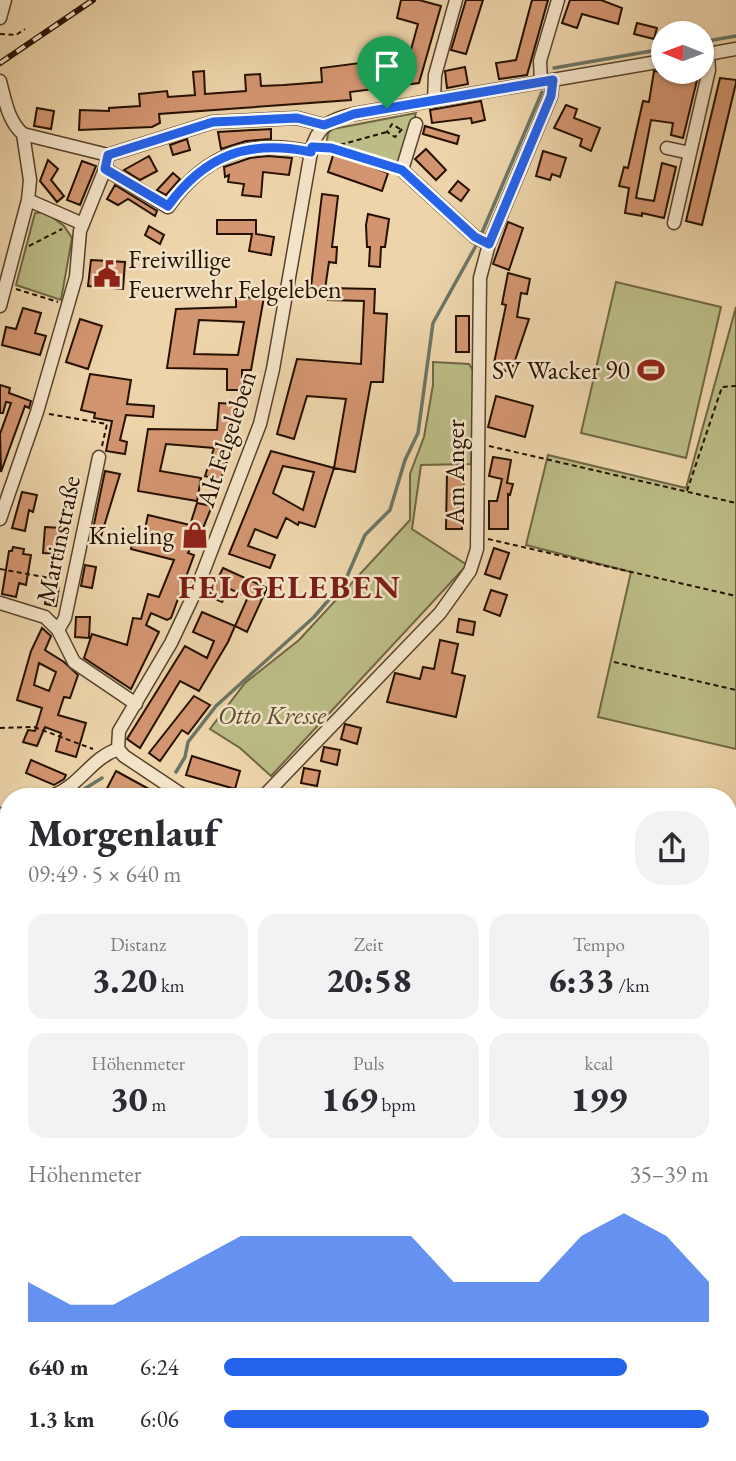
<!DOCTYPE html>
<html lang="de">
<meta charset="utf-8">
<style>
:root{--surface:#fff;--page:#f2f2f3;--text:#2b2b33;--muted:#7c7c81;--accent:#2563eb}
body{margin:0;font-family:"EB Garamond",serif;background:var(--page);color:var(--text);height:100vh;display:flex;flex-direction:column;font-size:26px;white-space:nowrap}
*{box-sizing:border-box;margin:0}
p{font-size:23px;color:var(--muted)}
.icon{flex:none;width:38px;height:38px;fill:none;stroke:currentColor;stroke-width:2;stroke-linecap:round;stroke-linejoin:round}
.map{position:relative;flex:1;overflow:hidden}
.details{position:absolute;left:0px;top:788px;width:737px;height:674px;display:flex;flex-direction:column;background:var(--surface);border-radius:28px 28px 0 0;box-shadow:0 2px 5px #0004}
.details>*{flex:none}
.needle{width:46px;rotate:271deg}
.fabs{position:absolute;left:651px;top:21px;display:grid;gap:14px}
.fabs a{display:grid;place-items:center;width:63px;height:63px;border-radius:50%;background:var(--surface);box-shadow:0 2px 5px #0004;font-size:35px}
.pin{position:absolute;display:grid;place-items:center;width:60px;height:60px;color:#fff;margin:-72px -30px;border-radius:50% 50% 50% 0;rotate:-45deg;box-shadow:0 0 7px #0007}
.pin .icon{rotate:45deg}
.round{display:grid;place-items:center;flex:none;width:74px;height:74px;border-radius:28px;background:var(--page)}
.overview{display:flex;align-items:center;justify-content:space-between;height:119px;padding:0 28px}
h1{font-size:38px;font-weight:800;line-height:52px}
.figures{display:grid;grid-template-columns:repeat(3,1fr);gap:10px;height:119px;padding:7px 28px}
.figures div{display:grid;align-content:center;border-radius:18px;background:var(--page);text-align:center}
.figures b{font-size:35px;font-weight:800}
.figures small{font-size:19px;font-weight:400}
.figures p{font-size:19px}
.chart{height:196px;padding:14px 28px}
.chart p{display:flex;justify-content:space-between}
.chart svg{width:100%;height:126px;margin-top:7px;fill:var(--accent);opacity:.7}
ul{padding:0 28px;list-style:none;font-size:23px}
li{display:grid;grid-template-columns:112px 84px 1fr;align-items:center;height:52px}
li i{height:18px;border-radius:9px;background:var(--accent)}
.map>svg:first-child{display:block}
</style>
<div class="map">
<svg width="736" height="1461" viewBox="0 0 736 1461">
<rect width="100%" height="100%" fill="#edd4aa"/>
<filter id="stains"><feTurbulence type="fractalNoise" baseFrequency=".00286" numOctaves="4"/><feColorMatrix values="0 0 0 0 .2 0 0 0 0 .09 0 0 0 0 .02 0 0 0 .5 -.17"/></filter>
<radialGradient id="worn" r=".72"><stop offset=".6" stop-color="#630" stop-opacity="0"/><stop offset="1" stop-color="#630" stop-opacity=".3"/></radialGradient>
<!-- green -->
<path fill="#bbbc86" stroke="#706644" stroke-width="2" d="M 416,113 L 398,169 L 326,147 L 328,133 L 333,129 Z
M 45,212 L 64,226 L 72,238 L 61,300 L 16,285 L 35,213 Z
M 616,282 L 721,307 L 686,458 L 581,433 Z
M 736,307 L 736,749 L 598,717 L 631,572 L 526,545 L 548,455 L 686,488 Z
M 433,362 L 469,364 L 474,372 L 471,464 L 421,465 L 412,529 L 467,565 L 271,776 L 240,748 L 210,729 L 245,683 L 299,640 L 410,520 L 410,474 L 424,437 L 433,385 Z"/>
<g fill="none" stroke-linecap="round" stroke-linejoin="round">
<!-- stream -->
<path stroke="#6b7565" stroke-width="3.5" d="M 702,42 L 736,36
M 554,68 L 663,49
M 481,235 L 542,92
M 176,772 L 185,757 L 188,742 L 216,706 L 314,617 L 345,581 L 365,535 L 390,510 L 405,460 L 418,433 L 433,323 L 478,242
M 73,796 L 102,778
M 0,826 L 9,823"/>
</g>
<!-- building -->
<path fill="#d39570" stroke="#251101" stroke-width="2" fill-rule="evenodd" d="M 401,0 L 419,0 L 441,6 L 419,83 L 350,92 L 351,100 L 159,114 L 160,123 L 152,127 L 79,130 L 80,110 L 109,111 L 109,108 L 140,106 L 139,94 L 167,91 L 168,97 L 195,95 L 193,72 L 204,71 L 205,94 L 246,91 L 245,75 L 260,74 L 261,86 L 284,85 L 322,82 L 321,68 L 383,60 L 384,67 L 407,64 L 418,24 L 397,18 Z
M 466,0 L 483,0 L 466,54 L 451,50 Z
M 532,0 L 548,0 L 527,75 L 499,79 L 496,63 L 516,60 Z
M 570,0 L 601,0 L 622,8 L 618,24 L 582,14 L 577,28 L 562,23 Z
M 637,23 L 657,28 L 654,39 L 634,34 Z
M 465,67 L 468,84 L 447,88 L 445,71 Z
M 654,71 L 698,76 L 683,138 L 671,135 L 673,123 L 651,120 L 636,198 L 654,201 L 662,163 L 676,167 L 664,218 L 642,213 L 642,216 L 625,213 L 629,188 L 619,186 L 624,167 L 628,168 L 643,101 L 649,102 Z
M 720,78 L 736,80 L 736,83 L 702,225 L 686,221 Z
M 481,101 L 485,120 L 472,123 L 471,118 L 432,123 L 430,110 Z
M 566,105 L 577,109 L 574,118 L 600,128 L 591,151 L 580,146 L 582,139 L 554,128 Z
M 37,108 L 54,111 L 51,129 L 34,126 Z
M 425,126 L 459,136 L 457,144 L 423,134 Z
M 271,129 L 271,139 L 246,141 L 221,149 L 218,132 Z
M 187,139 L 190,150 L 173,155 L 170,145 Z
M 426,149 L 446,170 L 436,180 L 415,159 Z
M 543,151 L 566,158 L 560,177 L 552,174 L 550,180 L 536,176 Z
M 334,152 L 388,173 L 382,191 L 328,172 Z
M 149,156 L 157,171 L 140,180 L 124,170 Z
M 268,156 L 292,158 L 289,175 L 263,172 L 261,197 L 242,195 L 244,184 L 228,182 L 229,175 L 225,177 L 224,167 L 250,158 Z
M 48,160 L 58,169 L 51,180 L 64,196 L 57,202 L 40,181 Z
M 82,161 L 96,166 L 80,205 L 67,200 Z
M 173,173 L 180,179 L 166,195 L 157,190 Z
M 458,181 L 469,190 L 461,201 L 449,192 Z
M 115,185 L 157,211 L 155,216 L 128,199 L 118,205 L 107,199 Z
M 322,194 L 338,196 L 332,247 L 337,247 L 336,263 L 329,262 L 325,289 L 311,287 Z
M 368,214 L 389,219 L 385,247 L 381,247 L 380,267 L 369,266 L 370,247 L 367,247 L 366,225 Z
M 217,220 L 256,220 L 256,234 L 274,237 L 271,255 L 249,251 L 252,234 L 217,234 Z
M 508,222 L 523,228 L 509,270 L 493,264 Z
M 149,226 L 164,235 L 160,244 L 145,235 Z
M 91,260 L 125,262 L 123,289 L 88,286 Z
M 508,273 L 530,279 L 527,294 L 521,293 L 517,317 L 529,319 L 511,372 L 493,368 L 506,305 L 502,304 Z
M 328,288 L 375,289 L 374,313 L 387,314 L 383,382 L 371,382 L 355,472 L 334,468 L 346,399 L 307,396 L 294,439 L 277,434 L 297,359 L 361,364 L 364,301 L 328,300 Z
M 264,297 L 251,370 L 242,370 L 242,390 L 227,390 L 227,369 L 167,368 L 176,309 L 236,307 L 236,298 ZM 199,320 L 244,322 L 238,355 L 194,354 Z
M 23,308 L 41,313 L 35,333 L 46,336 L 40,355 L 2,345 L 6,327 L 16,329 Z
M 456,316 L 469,316 L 469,352 L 456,352 Z
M 80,319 L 102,326 L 88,369 L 66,362 Z
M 90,374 L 131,380 L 127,404 L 154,406 L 153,417 L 126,415 L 120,440 L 127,442 L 125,454 L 106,451 L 112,421 L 94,418 L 95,413 L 81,410 Z
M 0,385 L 10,388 L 9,393 L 31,401 L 29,408 L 25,406 L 1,472 L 0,434 L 11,403 L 6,402 L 3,413 L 0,413 Z
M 496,396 L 533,406 L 525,437 L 488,427 Z
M 219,403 L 234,404 L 233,431 L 238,431 L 220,481 L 205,476 L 214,448 L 166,444 L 160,471 L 201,478 L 197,501 L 138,491 L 148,429 L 217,430 Z
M 271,451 L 334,468 L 315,527 L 299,522 L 298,525 L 286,518 L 277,538 L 255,529 L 248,546 L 275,555 L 270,568 L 229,554 ZM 283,466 L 314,472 L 303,510 L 273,493 Z
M 493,457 L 511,460 L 507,483 L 513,484 L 510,495 L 508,494 L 508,529 L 489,529 L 489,501 L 497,501 L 502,479 L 489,476 Z
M 105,471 L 120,474 L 101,536 L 92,534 Z
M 447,473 L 464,474 L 462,529 L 446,529 Z
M 22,492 L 37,495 L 33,512 L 29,510 L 25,531 L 12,528 Z
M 197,503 L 212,506 L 197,543 L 193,542 L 188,553 L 194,555 L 171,618 L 167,620 L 151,613 L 146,625 L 159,632 L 131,689 L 84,658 L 92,634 L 127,645 L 133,618 L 141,619 L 148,594 L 159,597 L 174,560 L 131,549 L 134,535 L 143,538 L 148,515 L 190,525 Z
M 45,527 L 61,528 L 60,554 L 43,553 Z
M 13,547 L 24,549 L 23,554 L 31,555 L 26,585 L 19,583 L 16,597 L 2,594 L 9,551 L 12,551 Z
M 494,548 L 509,553 L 500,579 L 485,574 Z
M 85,565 L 96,567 L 92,588 L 81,586 Z
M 223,568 L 267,588 L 247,632 L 235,626 L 248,597 L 230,589 L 222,602 L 209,596 Z
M 48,585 L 59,587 L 56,606 L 45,604 Z
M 491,590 L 507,595 L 500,616 L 484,610 Z
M 202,612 L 235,626 L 228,642 L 199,691 L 180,681 L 140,748 L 127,739 L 185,646 L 207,658 L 214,641 L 193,632 Z
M 76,617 L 90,617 L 89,638 L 75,637 Z
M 459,619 L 475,622 L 473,635 L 457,632 Z
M 42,628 L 51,636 L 45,650 L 64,662 L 78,675 L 70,698 L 64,697 L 58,715 L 86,723 L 76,757 L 56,751 L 61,733 L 45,727 L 37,746 L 23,742 L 28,730 L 35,731 L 42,708 L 17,700 L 31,651 ZM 39,663 L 56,672 L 49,691 L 34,685 Z
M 440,640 L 458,644 L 452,673 L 465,676 L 456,717 L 387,702 L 395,673 L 420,679 L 423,667 L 434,669 Z
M 194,696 L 210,705 L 188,734 L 182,730 L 160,761 L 149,753 Z
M 345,724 L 361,728 L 357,744 L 341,739 Z
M 324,747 L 340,750 L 337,765 L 321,761 Z
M 192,756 L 240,771 L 235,789 L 186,775 Z
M 31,760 L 66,775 L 64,779 L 54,785 L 26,773 Z
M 304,768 L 320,771 L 317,786 L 301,783 Z
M 116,771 L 147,788 L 163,796 L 103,796 Z
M 0,825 L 9,828 L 9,871 L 0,868 Z
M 0,886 L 9,889 L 9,915 L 0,912 Z"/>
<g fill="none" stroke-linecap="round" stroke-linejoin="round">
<defs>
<path id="minor" d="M 0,18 L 5,0
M 702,55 L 736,49
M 0,81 C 5,100 8,121 23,134 L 108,155 L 213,122 L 297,118 L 324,125
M 541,82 L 540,61 L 558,0
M 434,101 L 435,75 L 456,0
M 416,124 L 402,170 L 475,237 L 489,244
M 667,148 L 690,153
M 105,169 L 168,207 C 204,155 249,138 311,152
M 28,200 L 83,224
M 674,223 L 709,70 L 708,54
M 0,306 L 28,200 L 30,180 L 23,134
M 0,519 L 37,412 L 76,277 L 80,231 L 105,169 L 108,155
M 0,603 L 45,617 L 58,630 L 74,662 L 136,704
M 58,630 L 65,618 L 99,457
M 118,749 L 119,731 L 171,643 L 197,588 L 260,424 L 273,369 L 311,152 C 316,127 330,119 354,114 L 663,61
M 118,749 L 124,756 L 184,796
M 52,796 C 81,785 90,759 118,749
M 264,796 L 440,613 L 470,571 L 477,549 L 480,278 L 489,244 L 551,96 L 553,80
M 0,815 L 9,812
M 0,1200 L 9,1202
M 135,1461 L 136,1452"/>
</defs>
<!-- minor casing -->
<use href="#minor" stroke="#57422b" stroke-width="15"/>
<!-- path -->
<path stroke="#251101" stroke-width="2" stroke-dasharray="5 3.5" stroke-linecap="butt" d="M 0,34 L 16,35 L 25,29
M 400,129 L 392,124 L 387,132 L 395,137 L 403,128
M 324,147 L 389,164
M 332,147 L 387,132
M 29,246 L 62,229
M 16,289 L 58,302
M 49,414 L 107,424 L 102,446
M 489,446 L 736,503
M 687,491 L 722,387 L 736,386
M 488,539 L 736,596
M 0,569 L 61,580
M 614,662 L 736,690
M 0,728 L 34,727 L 93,749
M 728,915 L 736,917"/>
<!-- minor -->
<use href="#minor" stroke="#f3e3c8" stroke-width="12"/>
<defs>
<path id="rail" d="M 0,63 L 93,0"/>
</defs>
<!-- rail casing -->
<use href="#rail" stroke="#251101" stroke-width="6"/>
<!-- rail -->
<use href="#rail" stroke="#f3e3c8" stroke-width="3.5" stroke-dasharray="10" stroke-linecap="butt"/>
</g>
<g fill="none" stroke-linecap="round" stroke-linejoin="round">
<defs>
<path id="route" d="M 553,80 L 551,96 L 489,244 L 475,237 L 402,170 L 331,148 L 312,147 L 311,152 C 248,139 205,155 168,206 L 105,169 L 108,155 L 213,122 L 297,118 L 324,125 L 354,114 Z"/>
</defs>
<!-- route casing -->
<use href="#route" stroke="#fff" stroke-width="14"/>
<!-- route -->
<use href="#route" stroke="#2563eb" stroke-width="9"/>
</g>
<!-- icons -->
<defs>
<symbol id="civic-bare" viewBox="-9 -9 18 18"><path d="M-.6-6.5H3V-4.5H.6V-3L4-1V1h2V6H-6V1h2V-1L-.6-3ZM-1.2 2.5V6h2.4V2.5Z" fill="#8f2418" stroke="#f3e3c8" stroke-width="2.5" paint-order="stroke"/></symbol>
<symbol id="stadium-bare" viewBox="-9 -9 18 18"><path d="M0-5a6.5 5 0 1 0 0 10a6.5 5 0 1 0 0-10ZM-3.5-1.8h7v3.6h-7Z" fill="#8f2418" stroke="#f3e3c8" stroke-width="2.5" paint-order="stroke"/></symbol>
<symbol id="shop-bare" viewBox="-9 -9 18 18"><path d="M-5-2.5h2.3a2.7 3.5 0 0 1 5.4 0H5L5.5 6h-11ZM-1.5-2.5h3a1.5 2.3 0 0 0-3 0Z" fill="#8f2418" stroke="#f3e3c8" stroke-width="2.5" paint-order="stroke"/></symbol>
</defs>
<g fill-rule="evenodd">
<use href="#civic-bare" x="88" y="255" width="38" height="38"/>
<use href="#stadium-bare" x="632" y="351" width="38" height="38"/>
<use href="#shop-bare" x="176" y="516" width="38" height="38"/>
</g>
<g text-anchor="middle" stroke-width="5" stroke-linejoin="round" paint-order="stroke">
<!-- poi labels -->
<g font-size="26" fill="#251101" stroke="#f3e3c8" text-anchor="end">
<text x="128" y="268" text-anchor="start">Freiwillige<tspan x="128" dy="30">Feuerwehr Felgeleben</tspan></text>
<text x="630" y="379">SV Wacker 90</text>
<text x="174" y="544">Knieling</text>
</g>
<!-- street labels -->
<g font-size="26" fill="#251101" stroke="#f3e3c8">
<text transform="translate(226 439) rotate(-72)" y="9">Alt Felgeleben</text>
<text transform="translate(455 472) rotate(-90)" y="9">Am Anger</text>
<text transform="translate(58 539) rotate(-78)" y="9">Martinstraße</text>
</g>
<!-- park labels -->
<g font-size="26" font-style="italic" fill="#5a4d30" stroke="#f3e3c8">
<text x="272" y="724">Otto Kresse</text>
</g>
<!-- district labels -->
<g font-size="33" font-weight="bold" letter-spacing="2" fill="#7a1f14" stroke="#f3e3c8">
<text x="290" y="598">FELGELEBEN</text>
</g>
</g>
<rect width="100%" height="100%" filter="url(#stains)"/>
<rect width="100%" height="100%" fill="url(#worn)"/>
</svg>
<div class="fabs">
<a><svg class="needle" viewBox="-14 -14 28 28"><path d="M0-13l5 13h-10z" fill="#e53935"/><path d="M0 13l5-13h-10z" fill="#7c7c81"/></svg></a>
</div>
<div class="pin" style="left:387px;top:108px;background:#1e9e55"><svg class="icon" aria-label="arrive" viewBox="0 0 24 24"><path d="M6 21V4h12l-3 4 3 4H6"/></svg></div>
<section class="details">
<div class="overview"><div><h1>Morgenlauf</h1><p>09:49 · 5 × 640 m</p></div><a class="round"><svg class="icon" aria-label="share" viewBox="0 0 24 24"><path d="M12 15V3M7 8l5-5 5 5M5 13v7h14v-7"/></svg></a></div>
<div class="figures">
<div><p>Distanz</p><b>3.20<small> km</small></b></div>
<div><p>Zeit</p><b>20:58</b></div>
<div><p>Tempo</p><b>6:33<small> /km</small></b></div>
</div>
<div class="figures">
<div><p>Höhenmeter</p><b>30<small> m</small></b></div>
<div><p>Puls</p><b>169<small> bpm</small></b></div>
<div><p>kcal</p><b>199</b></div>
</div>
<div class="chart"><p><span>Höhenmeter</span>35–39 m</p>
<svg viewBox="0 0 160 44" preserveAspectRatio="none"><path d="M0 44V30L10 38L20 38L30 30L40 22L50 14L60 14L70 14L80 14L90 14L100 30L110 30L120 30L130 14L140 6L150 14L160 30V44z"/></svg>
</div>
<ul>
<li><b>640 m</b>6:24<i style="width:83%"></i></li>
<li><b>1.3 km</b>6:06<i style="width:100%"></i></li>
</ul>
</section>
</div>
